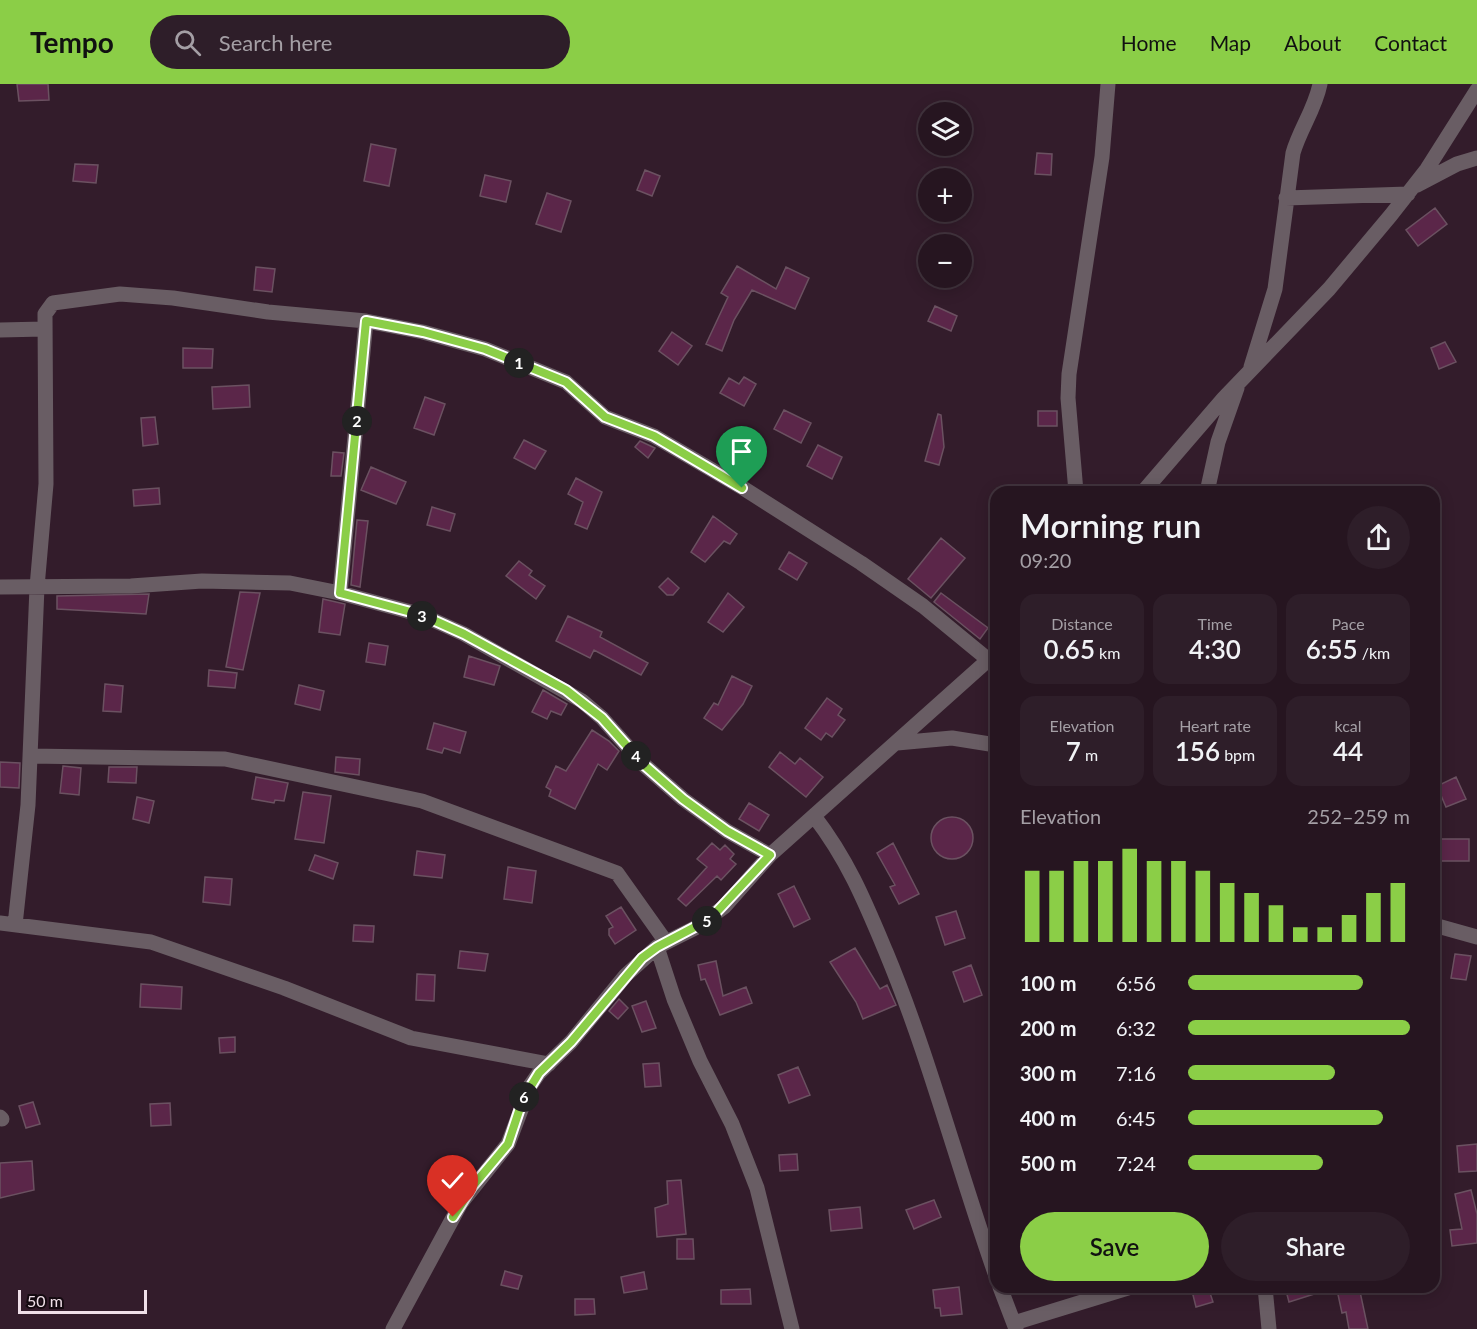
<!DOCTYPE html>
<meta charset="utf-8">
<style>
:root{--surface:#261520;--page:#2e1e29;--text:#f1f3f6;--muted:#a49fa5;--line:#42343e;--accent:#8bce47}
body{margin:0;font-family:Lato,sans-serif;background:var(--page);color:var(--text);height:100vh;display:flex;flex-direction:column;font-size:22px;white-space:nowrap}
*{box-sizing:border-box;margin:0}
p{font-size:20px;color:var(--muted)}
.icon{flex:none;width:33px;height:33px;fill:none;stroke:currentColor;stroke-width:2;stroke-linecap:round;stroke-linejoin:round}
.map{position:relative;flex:1;overflow:hidden}
.panel{position:absolute;left:990px;top:402px;width:450px;height:807px;display:flex;flex-direction:column;background:var(--surface);border-radius:18px;box-shadow:0 3px 15px #0003,0 0 0 2px var(--line)}
.panel>*{flex:none}
.fabs{position:absolute;left:918px;top:18px;display:grid;gap:12px}
.fabs a{display:grid;place-items:center;width:54px;height:54px;border-radius:50%;background:var(--surface);box-shadow:0 3px 15px #0003,0 0 0 2px var(--line);font-size:30px}
.scale{position:absolute;left:18px;bottom:15px;width:129px;box-sizing:border-box;padding-left:6px;border:3px solid #efdfe8;border-top:0;font-size:16px;line-height:21px;white-space:nowrap;color:#efdfe8;-webkit-text-stroke:4px #140a10;paint-order:stroke}
.pin{position:absolute;display:grid;place-items:center;width:51px;height:51px;color:#fff;margin:-62px -26px;border-radius:50% 50% 50% 0;rotate:-45deg;box-shadow:0 0 6px #0007}
.pin .icon{rotate:45deg}
.km{position:absolute;width:30px;height:30px;margin:-15px;border-radius:50%;background:#222;color:#fff;font-size:16px;line-height:30px;text-align:center}
.round{display:grid;place-items:center;flex:none;width:63px;height:63px;border-radius:32px;background:var(--page)}
.headline{display:flex;align-items:center;justify-content:space-between;height:102px;padding:0 30px}
h1{font-size:33px;font-weight:600;line-height:45px}
.metrics{display:grid;grid-template-columns:repeat(3,1fr);gap:9px;height:102px;padding:6px 30px}
.metrics div{display:grid;align-content:center;border-radius:15px;background:var(--page);text-align:center}
.metrics b{font-size:26px;font-weight:600}
.metrics small{font-size:16px;font-weight:400}
.metrics p{font-size:16px}
.chart{height:168px;padding:12px 30px}
.chart p{display:flex;justify-content:space-between}
.chart svg{width:100%;height:108px;margin-top:6px;stroke:var(--accent);stroke-width:6}
.primary-button{display:flex;gap:12px;margin-top:auto;padding:12px 30px}
.primary-button a{flex:1;height:69px;border-radius:36px;background:var(--accent);color:#111;font-size:24px;font-weight:600;line-height:69px;text-align:center}
.primary-button a+a{background:var(--page);color:var(--text)}
ul{padding:0 30px;list-style:none;font-size:20px}
li{display:grid;grid-template-columns:96px 72px 1fr;align-items:center;height:45px}
li i{height:15px;border-radius:8px;background:var(--accent)}
header{display:flex;align-items:center;gap:36px;box-sizing:border-box;height:84px;padding:0 30px;background:var(--accent);color:#111}
header strong{font-size:28px}
nav{display:flex;gap:33px;margin-inline-start:auto;font-size:21px}
.search{width:420px;height:54px;background:var(--page);display:flex;align-items:center;gap:15px;box-sizing:border-box;padding:0 21px;border-radius:33px;color:var(--muted);font-size:22px}
.map>svg:first-child{display:block}
</style>
<header>
<strong>Tempo</strong>
<div class="search"><svg class="icon" aria-label="search" viewBox="0 0 24 24"><circle cx="10" cy="10" r="6"/><path d="M15 15l6 6"/></svg>Search here</div>
<nav><a>Home</a><a>Map</a><a>About</a><a>Contact</a></nav>
</header>
<div class="map">
<svg width="1477" height="1245" viewBox="0 0 1477 1245">
<rect width="100%" height="100%" fill="#331c2b"/>
<!-- building -->
<path fill="#5b2649" stroke="#6b5161" stroke-width="1.5" d="M 17,0 L 48,0 L 49,16 L 19,17 Z
M 371,60 L 396,65 L 389,102 L 364,97 Z
M 1037,69 L 1052,70 L 1051,91 L 1035,90 Z
M 75,80 L 98,81 L 96,99 L 73,97 Z
M 645,86 L 660,92 L 652,112 L 637,106 Z
M 485,91 L 511,97 L 506,118 L 480,112 Z
M 547,109 L 571,117 L 561,148 L 536,140 Z
M 1435,124 L 1447,140 L 1418,162 L 1406,146 Z
M 737,182 L 776,205 L 786,183 L 809,194 L 795,225 L 752,206 L 734,236 L 722,267 L 706,260 L 728,213 L 721,209 Z
M 256,183 L 275,185 L 272,208 L 254,206 Z
M 935,222 L 957,232 L 951,247 L 928,237 Z
M 672,248 L 692,262 L 678,281 L 659,267 Z
M 1445,258 L 1456,278 L 1439,285 L 1431,264 Z
M 183,264 L 213,265 L 212,284 L 183,284 Z
M 744,293 L 756,300 L 744,322 L 720,309 L 729,294 L 739,300 Z
M 249,301 L 250,323 L 213,325 L 212,303 Z
M 425,313 L 445,320 L 434,351 L 414,344 Z
M 784,326 L 811,339 L 801,359 L 774,345 Z
M 1038,327 L 1057,327 L 1057,342 L 1038,342 Z
M 938,330 L 941,331 L 944,363 L 939,381 L 925,377 Z
M 155,333 L 158,360 L 143,362 L 141,334 Z
M 524,356 L 546,367 L 535,385 L 514,374 Z
M 640,357 L 655,364 L 648,374 L 635,363 Z
M 818,361 L 842,373 L 832,395 L 807,382 Z
M 333,368 L 344,369 L 341,392 L 331,392 Z
M 371,383 L 406,398 L 396,420 L 361,406 Z
M 576,394 L 602,408 L 587,445 L 575,440 L 583,418 L 568,410 Z
M 159,404 L 160,420 L 134,422 L 133,406 Z
M 432,423 L 455,430 L 450,447 L 427,441 Z
M 713,432 L 737,450 L 730,460 L 724,457 L 705,478 L 691,468 Z
M 357,436 L 368,437 L 360,503 L 351,501 Z
M 941,454 L 965,474 L 931,514 L 908,495 Z
M 789,468 L 807,479 L 797,496 L 779,485 Z
M 519,477 L 532,487 L 529,491 L 545,502 L 536,515 L 506,492 Z
M 668,494 L 679,504 L 673,511 L 667,511 L 659,503 Z
M 240,508 L 260,509 L 243,586 L 226,583 Z
M 728,509 L 744,523 L 723,548 L 708,538 Z
M 941,509 L 988,544 L 980,555 L 934,518 Z
M 149,510 L 146,530 L 57,525 L 57,512 Z
M 323,515 L 345,520 L 340,551 L 319,548 Z
M 568,532 L 602,548 L 600,553 L 648,579 L 641,591 L 594,566 L 590,574 L 556,557 Z
M 369,559 L 388,562 L 385,581 L 366,578 Z
M 469,572 L 500,582 L 494,601 L 464,593 Z
M 209,586 L 237,589 L 235,604 L 208,602 Z
M 732,592 L 752,602 L 743,620 L 722,646 L 704,634 L 714,619 L 718,621 Z
M 105,600 L 123,602 L 121,628 L 103,627 Z
M 299,601 L 324,607 L 320,626 L 295,620 Z
M 543,606 L 567,620 L 561,631 L 551,627 L 547,635 L 532,628 Z
M 827,614 L 842,625 L 838,631 L 845,636 L 832,653 L 826,649 L 821,656 L 805,644 Z
M 434,639 L 466,648 L 460,669 L 444,664 L 442,669 L 427,665 Z
M 592,646 L 609,657 L 619,667 L 607,686 L 598,680 L 575,725 L 549,712 L 551,706 L 546,703 L 556,682 L 566,687 Z
M 780,668 L 795,680 L 800,674 L 823,693 L 806,713 L 769,683 Z
M 336,673 L 360,675 L 359,691 L 335,688 Z
M 0,678 L 20,679 L 19,704 L 0,703 Z
M 63,682 L 81,684 L 79,711 L 60,709 Z
M 109,683 L 137,683 L 136,699 L 108,698 Z
M 256,693 L 288,699 L 284,717 L 275,716 L 274,719 L 252,715 Z
M 1456,693 L 1466,715 L 1446,723 L 1437,702 Z
M 303,708 L 331,712 L 324,759 L 295,755 Z
M 137,713 L 154,717 L 149,739 L 133,735 Z
M 749,719 L 769,731 L 759,747 L 739,735 Z
M931 754a21 21 0 1 1 42 0a21 21 0 1 1-42 0Z
M 1440,755 L 1469,755 L 1469,777 L 1440,777 Z
M 712,759 L 720,766 L 725,761 L 734,770 L 730,775 L 736,780 L 721,796 L 717,792 L 686,822 L 678,815 L 707,783 L 697,775 Z
M 893,759 L 919,810 L 899,820 L 890,803 L 895,801 L 877,769 Z
M 417,767 L 445,771 L 442,794 L 414,791 Z
M 315,771 L 338,779 L 333,795 L 309,786 Z
M 508,783 L 536,787 L 532,819 L 504,815 Z
M 205,793 L 232,795 L 230,821 L 203,818 Z
M 794,802 L 810,835 L 794,843 L 778,810 Z
M 621,823 L 636,846 L 615,860 L 609,851 L 609,845 L 613,843 L 606,832 Z
M 956,827 L 965,854 L 945,861 L 936,833 Z
M 354,841 L 374,842 L 373,858 L 353,857 Z
M 855,864 L 880,905 L 887,901 L 896,921 L 863,935 L 856,918 L 830,878 Z
M 460,867 L 488,870 L 485,887 L 458,884 Z
M 1455,870 L 1471,872 L 1466,896 L 1451,894 Z
M 716,877 L 723,912 L 746,903 L 752,919 L 720,931 L 705,895 L 701,896 L 698,881 Z
M 971,881 L 982,911 L 964,918 L 953,888 Z
M 417,890 L 435,891 L 434,917 L 416,916 Z
M 141,900 L 182,903 L 181,925 L 140,923 Z
M 619,915 L 628,924 L 618,935 L 609,927 Z
M 646,917 L 656,944 L 642,948 L 632,922 Z
M 235,953 L 235,968 L 220,969 L 219,954 Z
M 659,979 L 661,1002 L 645,1003 L 643,980 Z
M 798,983 L 810,1011 L 789,1019 L 778,991 Z
M 33,1018 L 40,1040 L 26,1044 L 19,1022 Z
M 170,1019 L 171,1041 L 151,1042 L 150,1020 Z
M 1477,1060 L 1477,1087 L 1459,1088 L 1457,1062 Z
M 797,1070 L 798,1086 L 780,1087 L 779,1071 Z
M 32,1077 L 34,1106 L 0,1114 L 0,1079 Z
M 681,1096 L 686,1150 L 657,1153 L 655,1124 L 668,1120 L 667,1097 Z
M 1471,1106 L 1477,1130 L 1477,1159 L 1452,1162 L 1450,1146 L 1462,1145 L 1455,1110 Z
M 934,1116 L 941,1133 L 914,1145 L 906,1126 Z
M 860,1123 L 862,1144 L 831,1147 L 829,1126 Z
M 677,1155 L 693,1155 L 694,1175 L 677,1175 Z
M 505,1187 L 522,1192 L 518,1205 L 501,1201 Z
M 644,1188 L 647,1205 L 624,1209 L 621,1193 Z
M 959,1203 L 962,1230 L 941,1232 L 940,1224 L 935,1224 L 933,1206 Z
M 1191,1203 L 1208,1203 L 1213,1218 L 1196,1223 Z
M 1285,1203 L 1326,1203 L 1327,1206 L 1289,1218 Z
M 1359,1203 L 1368,1245 L 1349,1245 L 1346,1228 L 1342,1229 L 1337,1206 Z
M 750,1205 L 751,1220 L 721,1220 L 721,1206 Z
M 575,1215 L 594,1215 L 595,1230 L 575,1231 Z"/>
<g fill="none" stroke-linecap="round" stroke-linejoin="round">
<!-- minor -->
<path stroke="#695d64" stroke-width="15" d="M 1417,101 L 1457,80 L 1477,74
M 1286,114 L 1408,110
M 0,246 L 44,245
M 1251,283 L 1275,205 L 1293,69 C 1300,45 1315,25 1320,0
M 1076,408 L 1068,314 L 1069,290 L 1102,73 L 1108,0
M 1143,408 L 1224,314 L 1329,205 L 1391,131 L 1427,85 L 1477,6
M 1207,408 L 1218,358 L 1237,304
M 0,503 L 131,502 L 202,497 L 290,499 L 340,509 L 422,531 L 464,550 L 582,617 L 602,634 L 643,680 L 683,715 L 727,747 L 770,771
M 340,509 L 366,237
M 897,659 L 952,654 L 996,661
M 30,672 L 225,675 L 422,717 L 617,789 L 666,858
M 814,732 C 848,776 865,818 886,868 C 930,974 958,1085 996,1192
M 0,839 L 151,858 L 284,904 L 411,954 L 549,980
M 15,841 L 28,721 L 37,503 L 46,400 L 45,230 L 53,219 L 120,210 L 173,214 L 268,228 L 366,237 L 423,248 L 485,265 L 566,298 L 605,333 L 654,352 L 743,404 L 861,479 L 923,522 L 996,582
M 1434,841 L 1477,853
M 657,863 L 674,915 L 700,977 L 732,1040 L 757,1104 L 792,1245
M 0,1033 L 2,1035
M 1000,1203 L 1016,1245
M 1265,1203 L 1269,1245
M 1014,1239 L 1131,1203
M 393,1245 L 461,1119 L 508,1060 L 530,1002 L 539,989 L 571,958 L 626,891 L 657,863 L 695,844 L 724,823 L 770,771 L 996,569"/>
</g>
<g fill="none" stroke-linecap="round" stroke-linejoin="round">
<defs>
<path id="route" d="M 453,1133 L 472,1103 L 508,1060 L 523,1015 L 539,989 L 571,958 L 642,874 L 657,863 L 710,835 L 770,771 L 727,747 L 683,715 L 643,680 L 602,634 L 566,606 L 464,550 L 422,531 L 340,509 L 366,237 L 423,248 L 485,265 L 566,298 L 605,333 L 654,352 L 742,404"/>
</defs>
<!-- route casing -->
<use href="#route" stroke="#fff" stroke-width="12"/>
<!-- route -->
<use href="#route" stroke="#8bce47" stroke-width="8"/>
</g>
</svg>
<div class="fabs">
<a><svg class="icon" aria-label="layers" viewBox="0 0 24 24"><path d="M12 4l9 5-9 5-9-5zM3 14l9 5 9-5"/></svg></a>
<a>+</a>
<a>−</a>
</div>
<div class="scale">50 m</div>
<div class="pin" style="left:742px;top:404px;background:#1e9e55"><svg class="icon" aria-label="arrive" viewBox="0 0 24 24"><path d="M6 21V4h12l-3 4 3 4H6"/></svg></div>
<div class="pin" style="left:453px;top:1133px;background:#d93025"><svg class="icon" aria-label="check" viewBox="0 0 24 24"><path d="M5 12l5 5 9-10"/></svg></div>
<b class="km" style="left:519px;top:279px">1</b>
<b class="km" style="left:357px;top:337px">2</b>
<b class="km" style="left:422px;top:532px">3</b>
<b class="km" style="left:636px;top:672px">4</b>
<b class="km" style="left:707px;top:837px">5</b>
<b class="km" style="left:524px;top:1013px">6</b>
<section class="panel">
<div class="headline"><div><h1>Morning run</h1><p>09:20</p></div><a class="round"><svg class="icon" aria-label="share" viewBox="0 0 24 24"><path d="M12 15V3M7 8l5-5 5 5M5 13v7h14v-7"/></svg></a></div>
<div class="metrics">
<div><p>Distance</p><b>0.65<small> km</small></b></div>
<div><p>Time</p><b>4:30</b></div>
<div><p>Pace</p><b>6:55<small> /km</small></b></div>
</div>
<div class="metrics">
<div><p>Elevation</p><b>7<small> m</small></b></div>
<div><p>Heart rate</p><b>156<small> bpm</small></b></div>
<div><p>kcal</p><b>44</b></div>
</div>
<div class="chart"><p><span>Elevation</span>252–259 m</p>
<svg viewBox="0 0 160 44" preserveAspectRatio="none"><path d="M5 44V15M15 44V15M25 44V11M35 44V11M45 44V6M55 44V11M65 44V11M75 44V15M85 44V20M95 44V24M105 44V29M115 44V38M125 44V38M135 44V33M145 44V24M155 44V20"/></svg>
</div>
<ul>
<li><b>100 m</b>6:56<i style="width:79%"></i></li>
<li><b>200 m</b>6:32<i style="width:100%"></i></li>
<li><b>300 m</b>7:16<i style="width:66%"></i></li>
<li><b>400 m</b>6:45<i style="width:88%"></i></li>
<li><b>500 m</b>7:24<i style="width:61%"></i></li>
</ul>
<div class="primary-button"><a>Save</a><a>Share</a></div>
</section>
</div>
